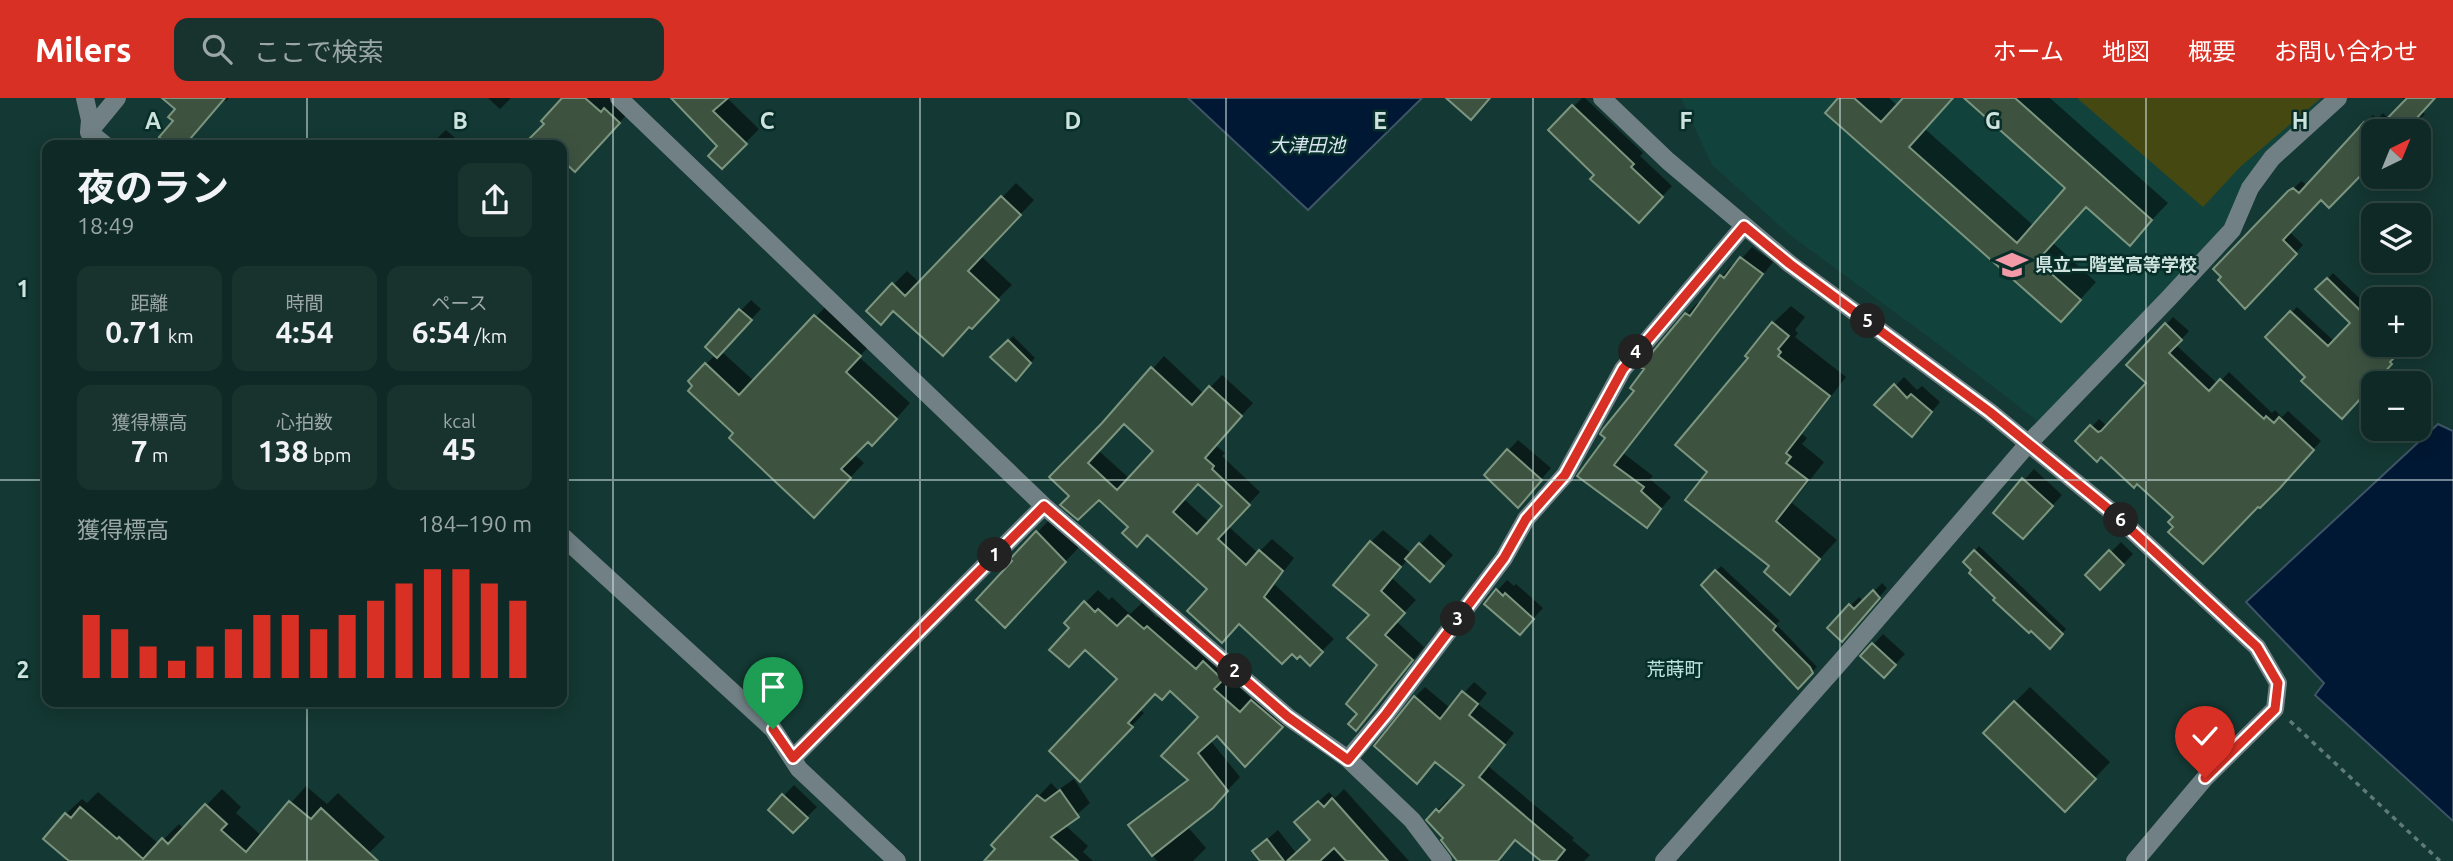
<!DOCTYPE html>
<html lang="ja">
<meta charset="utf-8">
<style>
:root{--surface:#0f2a26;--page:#18322e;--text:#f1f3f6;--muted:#9ba7a7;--line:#2f4643;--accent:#d93025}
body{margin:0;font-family:Ubuntu,"Noto Sans JP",sans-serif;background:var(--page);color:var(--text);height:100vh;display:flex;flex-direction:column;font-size:26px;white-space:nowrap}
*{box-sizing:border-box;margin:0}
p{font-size:23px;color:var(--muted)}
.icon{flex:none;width:38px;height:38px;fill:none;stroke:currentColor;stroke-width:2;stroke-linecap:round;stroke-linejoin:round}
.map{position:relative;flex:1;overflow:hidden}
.sheet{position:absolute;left:42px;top:42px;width:525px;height:567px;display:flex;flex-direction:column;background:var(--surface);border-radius:14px;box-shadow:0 4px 18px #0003,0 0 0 2px var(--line)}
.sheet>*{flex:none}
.needle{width:46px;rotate:43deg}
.buttons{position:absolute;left:2361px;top:21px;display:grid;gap:14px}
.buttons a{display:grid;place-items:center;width:70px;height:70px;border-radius:14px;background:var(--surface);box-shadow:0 4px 18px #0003,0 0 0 2px var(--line);font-size:35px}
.pin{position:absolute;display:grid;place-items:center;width:60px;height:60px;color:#fff;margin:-72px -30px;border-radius:50% 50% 50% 0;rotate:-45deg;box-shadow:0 0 7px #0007}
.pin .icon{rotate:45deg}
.km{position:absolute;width:35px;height:35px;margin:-18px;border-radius:50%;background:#222;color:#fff;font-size:19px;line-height:35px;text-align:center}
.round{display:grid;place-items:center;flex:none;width:74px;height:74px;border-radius:14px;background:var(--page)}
.summary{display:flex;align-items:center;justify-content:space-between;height:119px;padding:0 35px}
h1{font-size:38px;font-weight:700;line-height:52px}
.stats{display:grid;grid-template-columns:repeat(3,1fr);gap:10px;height:119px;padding:7px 35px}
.stats div{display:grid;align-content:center;border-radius:14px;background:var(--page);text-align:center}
.stats b{font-size:30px;font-weight:700}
.stats small{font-size:19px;font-weight:400}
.stats p{font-size:19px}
.chart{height:196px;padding:14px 35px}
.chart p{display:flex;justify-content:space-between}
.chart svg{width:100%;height:126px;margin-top:7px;stroke:var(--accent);stroke-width:6}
header{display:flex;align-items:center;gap:42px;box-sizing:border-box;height:98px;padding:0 35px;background:var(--accent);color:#fff}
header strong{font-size:33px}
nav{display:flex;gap:38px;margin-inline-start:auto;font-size:24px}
.search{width:490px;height:63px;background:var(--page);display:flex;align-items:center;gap:18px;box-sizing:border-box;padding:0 24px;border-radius:14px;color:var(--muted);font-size:26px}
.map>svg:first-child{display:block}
</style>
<header>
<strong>Milers</strong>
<div class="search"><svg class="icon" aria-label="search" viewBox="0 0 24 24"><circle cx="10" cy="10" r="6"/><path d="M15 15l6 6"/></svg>ここで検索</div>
<nav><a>ホーム</a><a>地図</a><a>概要</a><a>お問い合わせ</a></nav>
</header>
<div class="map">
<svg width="2453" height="763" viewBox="0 0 2453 763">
<rect width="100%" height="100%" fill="#143833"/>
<!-- built -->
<path fill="#12423c" d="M 1681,0 L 2329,0 L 2257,69 L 2213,146 L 2040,325 L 1938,246 L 1790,137 L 1712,67 Z"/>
<!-- green -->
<path fill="#454911" d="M 2077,0 L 2321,0 L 2240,69 L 2203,109 Z"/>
<!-- water -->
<path fill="#001834" stroke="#3e5567" stroke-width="2" d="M 1188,0 L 1422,0 L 1308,112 Z
M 2438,326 L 2453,333 L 2453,723 L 2315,597 L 2324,585 L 2246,504 Z"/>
<!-- shadow -->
<path fill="#0007" fill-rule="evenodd" d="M 165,0 L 229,0 L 226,3 L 223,1 L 187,47 L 172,47 L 162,39 L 175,23 L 177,11 Z
M 488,0 L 511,0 L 500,11 Z
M 565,0 L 630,0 L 637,6 L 575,71 L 562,59 L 562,47 L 526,47 L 546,26 Z
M 687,0 L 727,0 L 759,31 L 722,69 L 719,48 Z
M 1582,0 L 1585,0 L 1643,55 L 1640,58 L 1672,88 L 1649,112 L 1596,77 L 1551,32 Z
M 1840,0 L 1889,0 L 1898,8 L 1905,0 L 1952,0 L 1925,31 L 2034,128 L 2068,90 L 1966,0 L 2050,0 L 2168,105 L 2130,145 L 2087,107 L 2053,145 L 2096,184 L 2077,205 Z
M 2402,0 L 2433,0 L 2421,13 L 2425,16 L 2408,33 L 2373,33 L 2373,62 L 2321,100 L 2289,133 L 2303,147 L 2245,208 L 2216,171 L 2298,86 L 2302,83 L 2307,88 L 2373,17 L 2378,21 L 2383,15 L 2389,21 L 2406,3 Z
M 446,32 L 463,47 L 430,47 Z
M 1016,85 L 1034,102 L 981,158 L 1012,187 L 943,255 L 893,187 L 907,173 L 920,185 Z
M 1752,149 L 1773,164 L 1623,355 L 1653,378 L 1650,381 L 1671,399 L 1647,428 L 1580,378 L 1637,293 L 1646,271 L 1646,264 L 1687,216 L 1697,205 L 1700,207 L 1722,178 L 1732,167 L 1734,169 Z
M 2333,175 L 2373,213 L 2373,247 L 2405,247 L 2394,258 L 2396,260 L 2342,318 L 2308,279 L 2267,239 L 2297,209 L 2335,244 L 2352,225 L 2318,191 Z
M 751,202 L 761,211 L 721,253 L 754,283 L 830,204 L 874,243 L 859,259 L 910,305 L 887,331 L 868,342 L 854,356 L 864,365 L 828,403 L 736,335 L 690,283 L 716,256 L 707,248 Z
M 1791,208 L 1805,219 L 1795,232 L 1798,235 L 1795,239 L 1846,279 L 1802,336 L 1807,340 L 1802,346 L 1824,364 L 1792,405 L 1837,442 L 1790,494 L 1709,373 L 1750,259 L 1773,225 Z
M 2173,219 L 2189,233 L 2176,247 L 2218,286 L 2229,274 L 2272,315 L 2275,312 L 2282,319 L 2288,313 L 2321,343 L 2287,380 L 2176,419 L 2137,384 L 2101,357 L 2078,343 L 2099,321 L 2107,328 L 2148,285 L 2128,267 Z
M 1013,238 L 1035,260 L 1020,276 L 993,259 Z
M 1164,258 L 1204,296 L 1222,277 L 1253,305 L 1215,347 L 1225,355 L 1222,358 L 1260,394 L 1228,428 L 1258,455 L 1272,441 L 1294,460 L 1274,486 L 1334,541 L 1310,565 L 1209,491 L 1148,435 L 1131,429 L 1099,399 L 1071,398 L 1104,326 ZM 1124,324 L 1156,353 L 1130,381 L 1098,352 ZM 1199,384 L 1224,408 L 1210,425 L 1184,401 Z
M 1904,279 L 1917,292 L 1922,288 L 1940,304 L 1921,327 L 1877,307 Z
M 1518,342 L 1551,370 L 1528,397 L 1486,377 Z
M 2034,371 L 2062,397 L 2033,429 L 1996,414 Z
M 1052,419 L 1081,447 L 1020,512 L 1015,463 L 1012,461 Z
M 1383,432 L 1412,456 L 1430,436 L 1453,457 L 1440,471 L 1408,461 L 1392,480 L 1416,502 L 1396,523 L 1424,549 L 1356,631 L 1359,616 L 1380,567 L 1371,517 L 1371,444 Z
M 2121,444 L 2133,456 L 2100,490 L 2088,477 Z
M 1979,448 L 2066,531 L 2050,548 L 1998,499 L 1965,464 Z
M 1721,468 L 1780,523 L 1776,526 L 1817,569 L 1798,588 L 1703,487 Z
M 1507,482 L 1514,488 L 1516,486 L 1543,510 L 1530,524 L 1497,493 Z
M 1882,485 L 1887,490 L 1850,534 L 1829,530 L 1859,499 L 1864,504 Z
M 1098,492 L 1109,502 L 1112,499 L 1130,516 L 1142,505 L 1157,520 L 1161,516 L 1234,568 L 1226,577 L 1253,602 L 1265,591 L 1294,615 L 1258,654 L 1217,636 L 1210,642 L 1240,679 L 1212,709 L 1187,728 L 1206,750 L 1193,763 L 1157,763 L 1131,727 L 1143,715 L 1189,681 L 1200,619 L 1171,591 L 1155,594 L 1139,611 L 1144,615 L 1080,682 L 1120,581 L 1072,530 L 1085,505 Z
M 1883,536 L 1905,556 L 1884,578 L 1863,558 Z
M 1474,584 L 1487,595 L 1478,606 L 1514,635 L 1488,668 L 1574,740 L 1572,742 L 1590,757 L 1584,763 L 1544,763 L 1516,740 L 1498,763 L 1460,763 L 1446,739 L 1428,722 L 1448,701 L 1451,704 L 1466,687 L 1436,663 L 1417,684 L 1415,599 L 1425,589 L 1450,610 Z
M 2030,589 L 2110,664 L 2080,696 L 2015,604 Z
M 1074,681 L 1090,705 L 1065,727 L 1088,748 L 1083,754 L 1093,763 L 987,763 L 998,751 L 993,747 L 1051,685 L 1058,692 Z
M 794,687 L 817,709 L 793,733 L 770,712 Z
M 306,688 L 327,706 L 338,695 L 385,739 L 361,763 L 65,763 L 68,760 L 66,716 L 82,701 L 87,705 L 98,694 L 159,746 L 179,726 L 184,731 L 222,691 L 241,709 L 236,715 L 262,738 Z
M 1344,691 L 1409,763 L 1262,763 L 1254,753 L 1278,732 L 1297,756 L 1312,742 L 1307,714 L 1329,694 L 1335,700 Z"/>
<!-- building -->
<path fill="#3d5340" stroke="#7c957f" stroke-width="2" fill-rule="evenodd" d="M 162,0 L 225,0 L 185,47 L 169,47 L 159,39 L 173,23 L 168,19 L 175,11 Z
M 562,0 L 585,0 L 601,14 L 604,10 L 620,25 L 575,74 L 562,62 L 562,47 L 523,47 L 544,26 L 541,23 Z
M 671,0 L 728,0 L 713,13 L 747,46 L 722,71 L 708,58 L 717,48 Z
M 1446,0 L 1490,0 L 1471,22 Z
M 1838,0 L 1854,0 L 1881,24 L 1903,0 L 1953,0 L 1909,49 L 2017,145 L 2065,90 L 1964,0 L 2015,0 L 2152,122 L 2130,148 L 2086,109 L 2037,163 L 2081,202 L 2061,224 L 1825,15 Z
M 2407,0 L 2435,0 L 2415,22 L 2418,25 L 2410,33 L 2375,33 Z
M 1572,7 L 1634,66 L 1631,69 L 1663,99 L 1639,125 L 1590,81 L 1594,77 L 1548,32 Z
M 2364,24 L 2373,33 L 2373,65 L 2329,110 L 2321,102 L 2283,142 L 2297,156 L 2245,211 L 2218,182 L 2221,179 L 2213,171 L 2288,93 L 2293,90 L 2299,95 Z
M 1001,98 L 1021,117 L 968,173 L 999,202 L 972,231 L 969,229 L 943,258 L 893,213 L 881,227 L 866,213 L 892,185 L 905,198 Z
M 1740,159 L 1763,176 L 1614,367 L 1644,389 L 1641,393 L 1661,411 L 1647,430 L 1577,378 L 1605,340 L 1600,336 L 1603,331 L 1634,293 L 1630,290 L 1644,271 L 1640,269 L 1685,215 L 1690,218 L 1720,177 L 1724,180 Z
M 2327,180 L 2373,225 L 2373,247 L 2407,247 L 2390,264 L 2392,266 L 2342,321 L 2301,283 L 2305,279 L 2265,239 L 2290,213 L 2328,248 L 2350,225 L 2315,191 Z
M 739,211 L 752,222 L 717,260 L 705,249 Z
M 814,217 L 861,258 L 846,274 L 897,321 L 872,348 L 868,344 L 841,371 L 851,380 L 814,420 L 729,340 L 733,335 L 688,293 L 692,288 L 688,283 L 705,265 L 739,297 Z
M 1772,224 L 1789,238 L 1778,251 L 1781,254 L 1778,258 L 1830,298 L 1786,355 L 1791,359 L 1786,365 L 1808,382 L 1776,423 L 1820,461 L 1790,497 L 1764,474 L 1769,468 L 1685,402 L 1707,374 L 1675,347 L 1748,260 L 1745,258 Z
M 2165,225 L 2182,242 L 2169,255 L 2209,293 L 2220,281 L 2264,321 L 2266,318 L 2274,325 L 2279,319 L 2314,352 L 2280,390 L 2260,410 L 2258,409 L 2203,466 L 2168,434 L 2173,429 L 2168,424 L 2173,419 L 2137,386 L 2134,390 L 2101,359 L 2097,364 L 2075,343 L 2090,327 L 2098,334 L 2101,333 L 2146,285 L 2126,267 Z
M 1008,242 L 1031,265 L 1016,283 L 990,259 Z
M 1151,269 L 1192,307 L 1209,288 L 1242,318 L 1205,360 L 1214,368 L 1212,371 L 1250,407 L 1218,441 L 1246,467 L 1259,452 L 1283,473 L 1264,499 L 1323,554 L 1310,568 L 1300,558 L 1297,561 L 1292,556 L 1282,566 L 1239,526 L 1222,545 L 1187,513 L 1207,491 L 1147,437 L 1137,449 L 1122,435 L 1128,429 L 1099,402 L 1078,422 L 1060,407 L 1069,398 L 1049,379 L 1102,325 ZM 1124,326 L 1153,353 L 1117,392 L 1088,365 ZM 1198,386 L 1222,408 L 1197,436 L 1173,414 Z
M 1894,286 L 1907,300 L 1911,296 L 1932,314 L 1912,339 L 1874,307 Z
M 1507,351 L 1542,382 L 1518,410 L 1484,377 Z
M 2022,380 L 2053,408 L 2023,441 L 1993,415 Z
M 1036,433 L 1066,464 L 1005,530 L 976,502 L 1012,463 L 1010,461 Z
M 1370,443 L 1401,469 L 1381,493 L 1405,515 L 1385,537 L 1413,562 L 1356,633 L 1348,626 L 1357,616 L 1346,606 L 1377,567 L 1347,540 L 1369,517 L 1333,487 Z
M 1419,445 L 1444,468 L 1430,484 L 1405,461 Z
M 1974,452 L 2063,536 L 2050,551 L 2031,533 L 2029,535 L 1993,502 L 1995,500 L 1969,475 L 1971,472 L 1963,464 Z
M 2109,452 L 2124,467 L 2100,492 L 2085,477 Z
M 1715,472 L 1776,528 L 1773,532 L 1810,569 L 1813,575 L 1798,591 L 1701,487 Z
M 1496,491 L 1503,498 L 1505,495 L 1534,521 L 1520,537 L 1484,506 Z
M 1873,492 L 1880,500 L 1842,544 L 1827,530 L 1849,506 L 1854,511 Z
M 1084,503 L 1095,514 L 1098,511 L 1117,528 L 1128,517 L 1144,531 L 1147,528 L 1196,571 L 1203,563 L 1223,582 L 1214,591 L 1240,614 L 1251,602 L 1283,629 L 1245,669 L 1217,638 L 1198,655 L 1228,693 L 1213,710 L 1152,758 L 1128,727 L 1188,682 L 1161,658 L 1198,619 L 1170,593 L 1162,602 L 1155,596 L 1128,625 L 1133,629 L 1080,684 L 1049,653 L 1117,581 L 1085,552 L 1069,569 L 1049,552 L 1069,530 L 1064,525 Z
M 1872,545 L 1896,567 L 1884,580 L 1860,558 Z
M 1462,593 L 1478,606 L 1469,617 L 1505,647 L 1479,679 L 1565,752 L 1556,763 L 1541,763 L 1515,742 L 1498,763 L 1457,763 L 1441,742 L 1443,740 L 1426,722 L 1436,711 L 1439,714 L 1464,687 L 1435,664 L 1417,686 L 1374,648 L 1414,598 L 1440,621 Z
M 2014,603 L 2096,681 L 2065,714 L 1983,635 Z
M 1060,692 L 1079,719 L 1051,739 L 1078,763 L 984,763 L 995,751 L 991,747 L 1037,697 L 1045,703 Z
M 782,696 L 808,720 L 793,735 L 768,712 Z
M 1332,700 L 1388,763 L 1346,763 L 1334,750 L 1320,763 L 1287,763 L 1310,742 L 1294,724 L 1318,703 L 1324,709 Z
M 289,703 L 311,721 L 321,710 L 378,763 L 69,763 L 43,741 L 65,715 L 71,720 L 80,709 L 117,741 L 119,739 L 143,761 L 162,740 L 168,746 L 205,706 L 227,726 L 221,732 L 246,754 Z
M 1267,741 L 1284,763 L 1260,763 L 1252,753 Z"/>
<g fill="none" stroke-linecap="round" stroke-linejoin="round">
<!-- path -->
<path stroke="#5e7b77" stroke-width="3.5" stroke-dasharray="5 5" stroke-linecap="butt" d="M 2290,623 L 2440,763"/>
<!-- minor -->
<path stroke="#718084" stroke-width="18" d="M 85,0 L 90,22 L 89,34 L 105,47
M 619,0 L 1044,408 L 1288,619 L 1348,661 L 1412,722 L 1443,763
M 1602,0 L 1668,63 L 1790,166 L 1990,314 L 2112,414 L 2257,549 L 2278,585 L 2275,611 L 2205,680 L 2135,763
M 89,34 L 117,0
M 562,438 L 773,631 L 799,671 L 897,763
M 793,660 L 1044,408
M 1348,661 L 1386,616 L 1504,460 L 1526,421 L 1565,377 L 1623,271 L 1744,128
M 1664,763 L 1841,563 L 2028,346 L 2168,201 L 2232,132 L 2250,90 L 2272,60 L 2338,0"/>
</g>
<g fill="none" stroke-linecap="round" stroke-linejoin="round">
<defs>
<path id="route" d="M 773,631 L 793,660 L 1044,408 L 1288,619 L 1348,662 L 1386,616 L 1504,460 L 1526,421 L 1565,377 L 1623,271 L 1744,128 L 1790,166 L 1990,314 L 2112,414 L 2257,549 L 2278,585 L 2275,611 L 2205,680"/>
</defs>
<!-- route casing -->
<use href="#route" stroke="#fff" stroke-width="14"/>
<!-- route -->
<use href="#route" stroke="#d93025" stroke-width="9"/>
</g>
<!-- grid -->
<path fill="none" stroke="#cee2de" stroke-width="2" stroke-opacity="0.55" d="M 307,0 L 307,47M 613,0 L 613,763M 920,0 L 920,763M 1226,0 L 1226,763M 1533,0 L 1533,763M 1840,0 L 1840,763M 2146,0 L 2146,763M 0,382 L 47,382M 562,382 L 2453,382M 307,604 L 307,763"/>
<!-- icons -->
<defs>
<symbol id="school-bare" viewBox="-9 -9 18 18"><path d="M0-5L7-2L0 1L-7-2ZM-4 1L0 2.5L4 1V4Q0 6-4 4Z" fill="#f39aa8" stroke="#082e29" stroke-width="2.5" paint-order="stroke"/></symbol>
</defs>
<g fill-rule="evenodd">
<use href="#school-bare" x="1990" y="145" width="44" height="44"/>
</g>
<g text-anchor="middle" stroke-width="5" stroke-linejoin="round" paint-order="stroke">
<!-- poi labels -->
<g font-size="18" font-weight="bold" fill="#cee2de" stroke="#082e29" text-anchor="start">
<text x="2035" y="173">県立二階堂高等学校</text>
</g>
<!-- water labels -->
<g font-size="19" font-style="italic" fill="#d9e4f2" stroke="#082e29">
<text x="1307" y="54">大津田池</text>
</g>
<!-- neighbourhood labels -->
<g font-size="19" fill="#bde5de" stroke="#082e29">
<text x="1675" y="578">荒蒔町</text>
</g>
</g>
<g font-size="23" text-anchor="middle" font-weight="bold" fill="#cee2de" stroke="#082e29" stroke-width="5" stroke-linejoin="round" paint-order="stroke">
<text x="153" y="31">A</text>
<text x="460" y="31">B</text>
<text x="767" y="31">C</text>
<text x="1073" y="31">D</text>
<text x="1380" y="31">E</text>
<text x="1686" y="31">F</text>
<text x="1993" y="31">G</text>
<text x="2300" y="31">H</text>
<text x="23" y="199">1</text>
<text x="23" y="580">2</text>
</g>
</svg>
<div class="buttons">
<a><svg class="needle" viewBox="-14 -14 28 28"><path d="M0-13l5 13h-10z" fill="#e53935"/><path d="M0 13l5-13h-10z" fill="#9ba7a7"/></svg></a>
<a><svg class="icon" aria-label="layers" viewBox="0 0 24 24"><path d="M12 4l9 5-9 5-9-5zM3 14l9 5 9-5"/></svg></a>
<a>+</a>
<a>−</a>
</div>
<div class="pin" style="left:773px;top:631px;background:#1e9e55"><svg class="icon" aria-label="arrive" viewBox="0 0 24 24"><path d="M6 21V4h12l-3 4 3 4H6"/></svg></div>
<div class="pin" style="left:2205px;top:680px;background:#d93025"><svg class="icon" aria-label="check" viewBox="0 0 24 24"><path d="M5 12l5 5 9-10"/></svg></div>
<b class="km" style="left:995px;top:457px">1</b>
<b class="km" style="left:1235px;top:573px">2</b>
<b class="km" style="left:1458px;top:521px">3</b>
<b class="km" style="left:1636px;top:254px">4</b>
<b class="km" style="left:1868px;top:223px">5</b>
<b class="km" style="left:2121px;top:422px">6</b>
<section class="sheet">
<div class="summary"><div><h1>夜のラン</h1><p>18:49</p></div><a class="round"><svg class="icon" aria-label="share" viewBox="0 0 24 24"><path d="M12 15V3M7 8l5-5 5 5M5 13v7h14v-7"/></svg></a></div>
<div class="stats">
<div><p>距離</p><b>0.71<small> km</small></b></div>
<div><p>時間</p><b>4:54</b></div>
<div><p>ペース</p><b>6:54<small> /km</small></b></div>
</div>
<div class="stats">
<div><p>獲得標高</p><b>7<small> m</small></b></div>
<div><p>心拍数</p><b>138<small> bpm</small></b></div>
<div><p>kcal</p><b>45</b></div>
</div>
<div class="chart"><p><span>獲得標高</span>184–190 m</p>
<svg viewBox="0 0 160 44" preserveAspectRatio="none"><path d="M5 44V22M15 44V27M25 44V33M35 44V38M45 44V33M55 44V27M65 44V22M75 44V22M85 44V27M95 44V22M105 44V17M115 44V11M125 44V6M135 44V6M145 44V11M155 44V17"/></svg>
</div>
</section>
</div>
